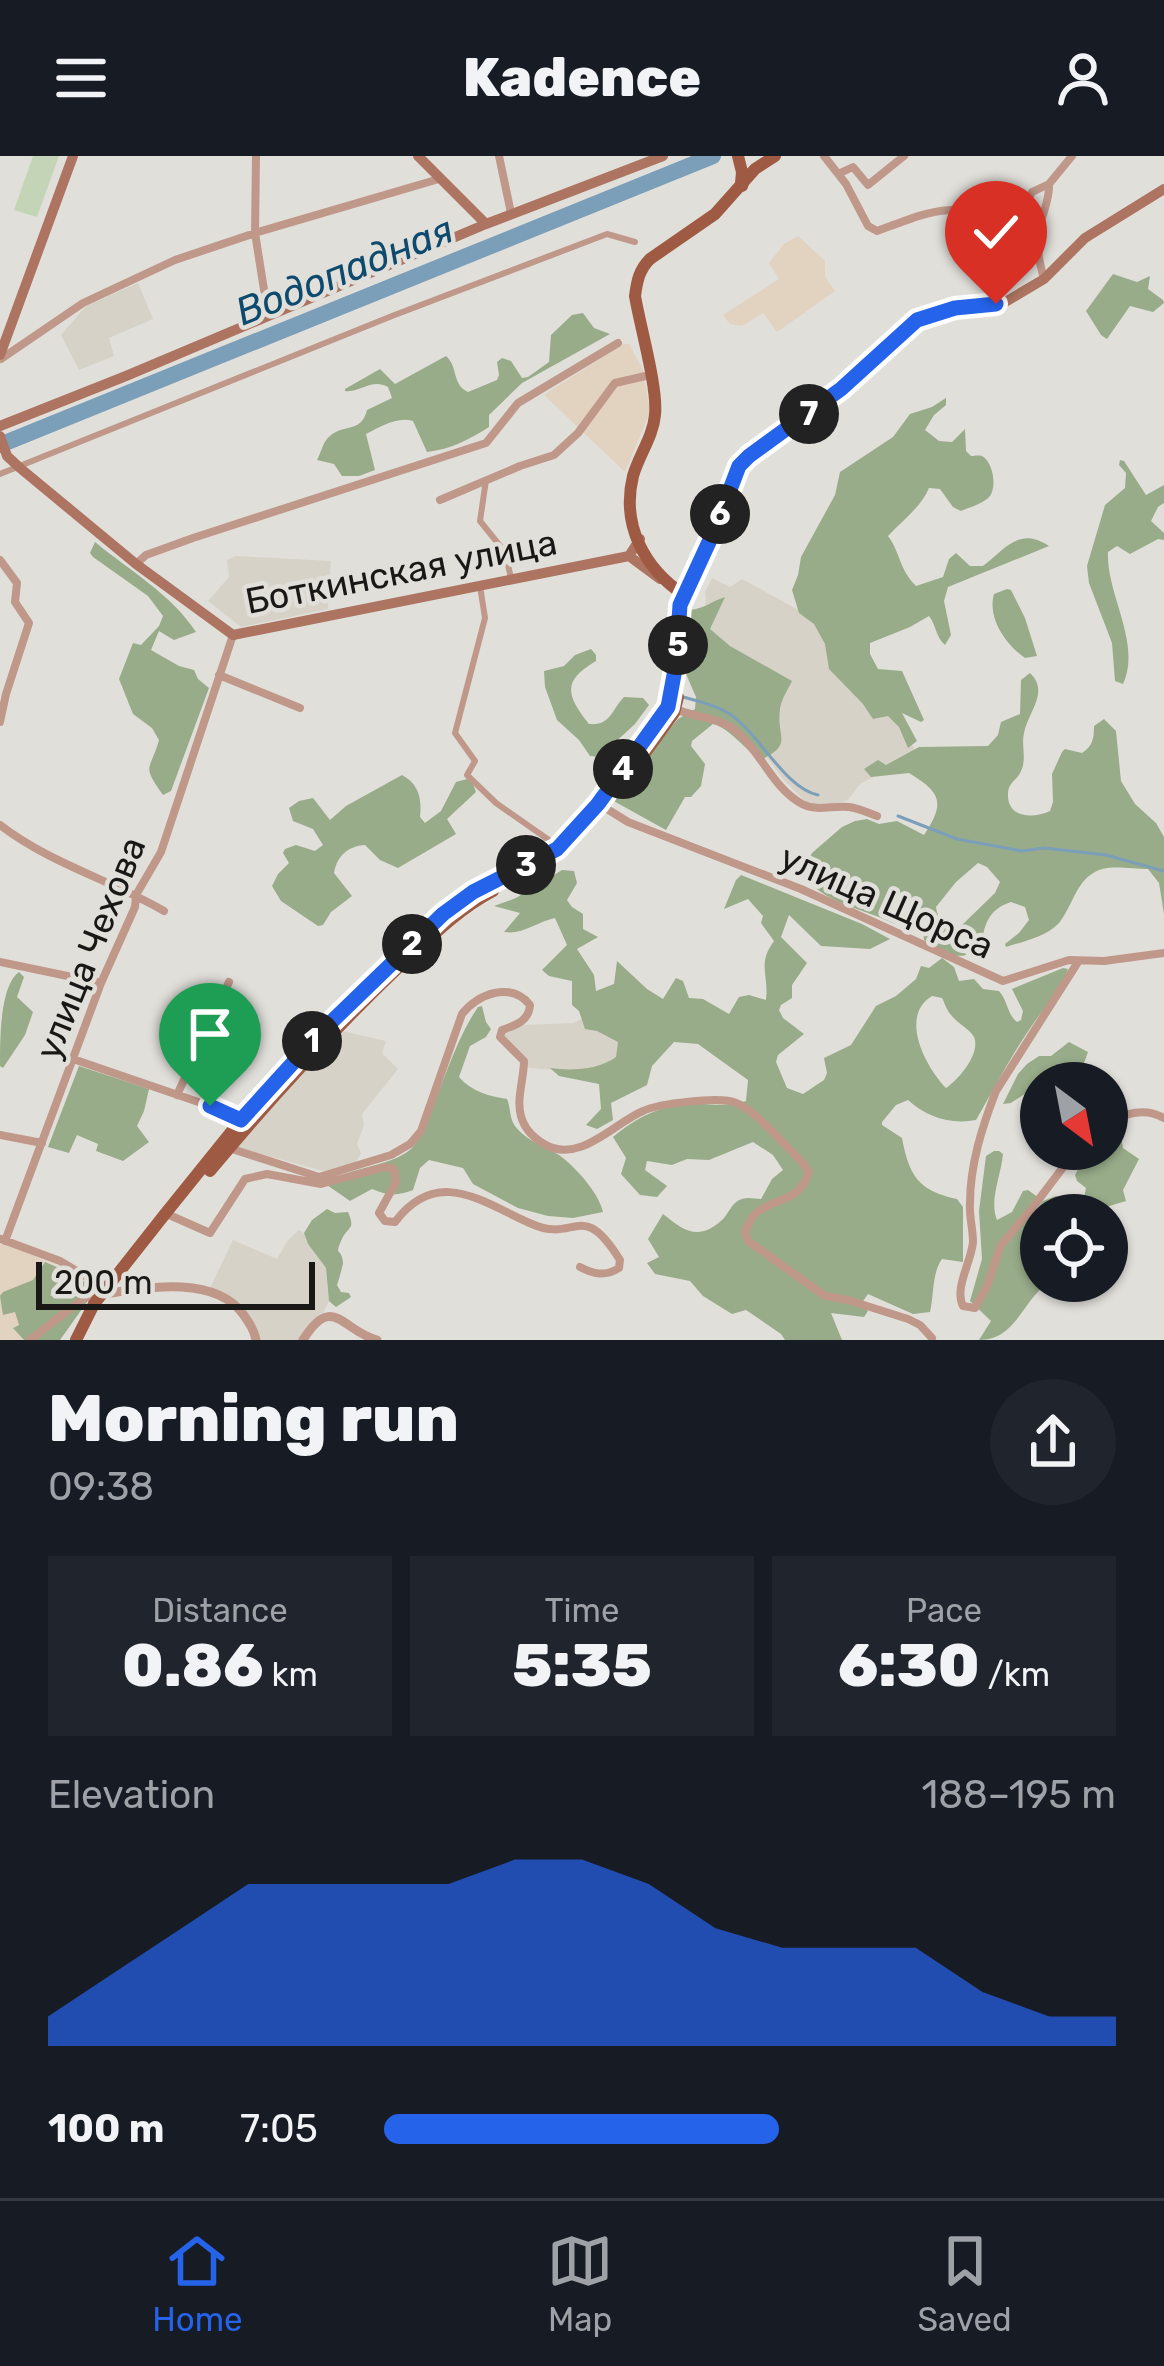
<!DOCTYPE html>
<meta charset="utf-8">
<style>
:root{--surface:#171b24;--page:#20242c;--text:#f1f3f6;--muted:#9ea1a6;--line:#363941;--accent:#2563eb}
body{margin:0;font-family:Rubik,sans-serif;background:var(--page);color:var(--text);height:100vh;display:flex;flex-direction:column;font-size:45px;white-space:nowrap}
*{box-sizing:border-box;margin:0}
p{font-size:39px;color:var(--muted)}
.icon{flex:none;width:66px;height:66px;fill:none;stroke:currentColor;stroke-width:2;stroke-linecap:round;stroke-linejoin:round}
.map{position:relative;height:1184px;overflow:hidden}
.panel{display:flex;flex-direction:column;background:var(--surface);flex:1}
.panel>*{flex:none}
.needle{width:78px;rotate:148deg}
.tools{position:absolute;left:1020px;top:906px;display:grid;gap:24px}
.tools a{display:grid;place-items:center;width:108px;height:108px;border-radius:50%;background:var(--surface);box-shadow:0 3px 9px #0004;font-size:60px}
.scale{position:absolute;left:36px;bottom:30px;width:279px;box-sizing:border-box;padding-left:12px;border:6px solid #191816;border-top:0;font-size:33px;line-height:42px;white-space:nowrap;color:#191816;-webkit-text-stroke:9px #e1dfda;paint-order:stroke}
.pin{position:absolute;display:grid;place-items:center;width:102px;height:102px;color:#fff;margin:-123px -51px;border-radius:50% 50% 50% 0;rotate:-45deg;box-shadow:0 0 12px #0007}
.pin .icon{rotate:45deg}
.km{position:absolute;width:60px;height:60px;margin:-30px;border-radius:50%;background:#222;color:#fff;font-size:33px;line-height:60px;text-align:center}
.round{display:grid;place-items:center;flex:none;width:126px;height:126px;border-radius:63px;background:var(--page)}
.overview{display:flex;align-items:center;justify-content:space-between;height:204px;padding:0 48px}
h1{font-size:66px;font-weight:800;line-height:90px}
.figures{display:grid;grid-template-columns:repeat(3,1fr);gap:18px;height:204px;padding:12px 48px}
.figures div{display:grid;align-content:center;border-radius:0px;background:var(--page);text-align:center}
.figures b{font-size:60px;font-weight:800}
.figures small{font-size:33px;font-weight:400}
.figures p{font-size:33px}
.chart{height:336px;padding:24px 48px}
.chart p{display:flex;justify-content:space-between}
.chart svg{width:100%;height:216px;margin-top:12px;fill:var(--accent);opacity:.7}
ul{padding:0 48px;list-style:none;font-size:39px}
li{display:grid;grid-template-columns:192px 144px 1fr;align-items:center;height:90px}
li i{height:30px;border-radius:15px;background:var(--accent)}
header{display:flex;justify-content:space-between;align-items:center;height:156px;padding:0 48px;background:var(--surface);font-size:54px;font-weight:800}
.tabs{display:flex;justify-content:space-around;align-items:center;height:168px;border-top:3px solid var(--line);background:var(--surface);font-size:33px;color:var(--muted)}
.tabs a{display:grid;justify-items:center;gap:6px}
.tabs .selected{color:var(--accent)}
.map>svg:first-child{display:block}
</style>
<header><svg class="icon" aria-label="menu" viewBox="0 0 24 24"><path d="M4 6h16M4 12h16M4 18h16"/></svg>Kadence<svg class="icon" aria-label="person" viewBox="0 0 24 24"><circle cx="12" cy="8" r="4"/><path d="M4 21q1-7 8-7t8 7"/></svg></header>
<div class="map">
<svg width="1164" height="1184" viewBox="0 0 1164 1184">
<rect width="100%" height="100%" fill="#e1dfda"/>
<!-- commercial -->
<path fill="#e2d2c0" d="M 798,80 L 825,105 L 825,121 L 835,135 L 777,176 L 763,157 L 742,170 L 730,168 L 723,159 L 779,123 L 769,107 L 784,88 Z
M 623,188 L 629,188 L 643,214 L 650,256 L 625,316 L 544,239 Z
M 0,1088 L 18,1093 L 97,1128 L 28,1184 L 0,1184 Z"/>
<!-- built -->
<path fill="#d7d2c7" d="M 138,127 L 153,163 L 109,182 L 114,200 L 79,214 L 61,179 L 86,150 Z
M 236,400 L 331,405 L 328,453 L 241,471 L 208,445 L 229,421 L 227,404 Z
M 712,422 L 730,431 L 742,423 L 824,468 L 884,535 L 917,598 L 860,628 L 848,644 L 831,649 L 809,649 L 784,624 L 746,575 L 703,470 L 706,443 L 705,436 Z
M 603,852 L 630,910 L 579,916 L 529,912 L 524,901 L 504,884 L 503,878 L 521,869 L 573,867 Z
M 342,875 L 386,885 L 382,897 L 398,913 L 362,958 L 364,969 L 357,988 L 361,997 L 355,1008 L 323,1015 L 236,991 L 289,929 Z
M 299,1074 L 304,1077 L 308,1088 L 326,1112 L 329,1145 L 322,1159 L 301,1184 L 257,1184 L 242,1153 L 210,1132 L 233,1084 L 277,1103 L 288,1084 Z"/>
<!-- green -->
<path fill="#c3d5b6" d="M 33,0 L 59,0 L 37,61 L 14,54 Z"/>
<!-- forest -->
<path fill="#98ac89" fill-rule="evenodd" d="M 1113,118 L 1137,126 L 1150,120 L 1148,133 L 1163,144 L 1164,147 L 1153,156 L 1130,150 L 1107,183 L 1101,179 L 1086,155 Z
M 583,157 L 594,172 L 610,178 L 522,227 L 489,259 L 489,271 C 468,284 452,293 427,296 L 413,265 C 397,260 380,271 366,278 L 375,314 L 359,320 L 342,320 L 334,308 L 317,304 C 321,297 322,289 327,283 C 341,266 361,279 367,254 L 392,242 L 388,231 C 371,222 361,237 345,235 L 345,233 L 380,213 L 395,228 L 446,200 C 458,210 452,229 468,236 L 497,224 L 499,219 L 497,206 L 502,202 L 511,205 L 522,222 L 528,221 L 549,206 L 551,179 L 572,159 Z
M 946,242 L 946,249 L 934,259 L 925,274 L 939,285 L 952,286 L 965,273 L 966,295 L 971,300 C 974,300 978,299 982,300 C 993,306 997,330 990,340 C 985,347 970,351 961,355 L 953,351 L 940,333 L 929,332 C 921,351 903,364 888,380 C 901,398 899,413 916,430 L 943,421 L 949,403 L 956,397 L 970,410 L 983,410 C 1005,393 1019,370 1049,390 L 948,431 L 944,445 L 951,479 L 945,489 C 936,482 936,469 929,460 L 910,471 L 870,487 L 870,498 L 878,513 L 902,515 L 924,564 L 921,566 L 902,557 L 917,585 L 908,592 L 899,571 L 888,560 L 873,563 L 863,548 L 829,513 L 825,488 L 814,468 L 799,457 L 792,434 L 798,419 L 801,401 L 835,339 L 840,316 L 893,281 L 910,258 L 932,251 Z
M 1120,304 L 1124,305 L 1146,339 L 1164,329 L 1164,347 L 1158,351 L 1151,365 L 1164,377 L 1164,384 L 1158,383 L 1130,398 L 1117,390 L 1108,396 C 1106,438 1142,487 1123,528 L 1115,525 L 1112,487 L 1089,427 L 1087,410 L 1105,349 L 1125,332 L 1126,317 L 1119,309 Z
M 95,386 C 129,414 172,439 196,476 L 174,484 L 159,475 L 151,494 L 179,510 L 194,514 L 198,523 L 209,532 L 171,635 L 163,639 C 141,608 150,616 159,584 L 152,572 L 133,558 L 119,523 L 133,487 L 141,489 L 159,470 L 163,460 L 148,440 L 93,401 L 90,397 Z
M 1007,433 L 1011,434 L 1025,462 L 1037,500 L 1025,502 C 1006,489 987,462 994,438 Z
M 725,441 L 710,473 L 730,490 L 792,525 C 788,533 781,544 780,553 C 776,582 794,587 761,604 C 745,594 731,573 713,568 L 692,585 L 691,590 L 705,608 L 701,630 L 691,641 L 685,641 L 666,674 L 610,643 L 678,563 L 695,553 L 696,541 L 686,518 L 690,454 C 704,453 712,445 725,441 Z
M 591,493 L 596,499 L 596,505 C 562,525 566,539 589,568 C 611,570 612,553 624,541 L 643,542 L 649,549 L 635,568 L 599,601 L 590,600 L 579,584 L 557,564 L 545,531 L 544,515 L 564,510 L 575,499 Z
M 1030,517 C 1050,536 1028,556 1024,577 C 1021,590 1027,603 1021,615 C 1017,625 1008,626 1008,638 C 1007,662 1033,663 1050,655 L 1053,646 L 1052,618 L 1062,596 L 1065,593 L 1082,597 C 1093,590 1094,582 1094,570 L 1104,563 L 1116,575 L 1121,625 L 1135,648 L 1156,667 L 1164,681 L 1164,758 L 1159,727 L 1148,713 C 1134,713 1112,709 1099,714 C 1076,723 1073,750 1059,767 C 1046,781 1024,785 1006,791 L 1005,788 L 1019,777 L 1029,764 L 1025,751 L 1011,746 C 989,753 983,769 982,791 C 972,789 961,781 961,770 L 995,737 L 1000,726 L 987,711 L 978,707 L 956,726 L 936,751 C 938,766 946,766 955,777 C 961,783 963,791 966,799 C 950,803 937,792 924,784 L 923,777 L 931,762 L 929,759 L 917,754 L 906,768 L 895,768 C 863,752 822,748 802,717 L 812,697 L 842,671 L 855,665 L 867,663 L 879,668 L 897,665 L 924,679 C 945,647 942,637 909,617 L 871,621 L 864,613 L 878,604 L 886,609 L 919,591 L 988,590 L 998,579 L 1001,566 L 1020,558 L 1021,524 Z
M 402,619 C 419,628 422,643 420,661 L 425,667 L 441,655 L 456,626 L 467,623 L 473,628 L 476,636 L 447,663 L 456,678 L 398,712 L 380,704 L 365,689 C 348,690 337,700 334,717 L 352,740 L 331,756 L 323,769 L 318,770 L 281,745 L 272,730 L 278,718 L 289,707 L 283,697 L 285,693 L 296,689 L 315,695 L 323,689 L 313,673 L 293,665 L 289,652 L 299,645 L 313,642 L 330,664 L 346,650 Z
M 562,714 L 574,715 L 577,727 L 567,744 L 572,751 L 583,758 L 583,773 L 598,781 L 577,793 L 594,819 L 596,835 L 614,828 L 617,805 L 647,833 L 663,843 L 676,822 L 683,825 L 689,842 L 703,843 L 729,858 L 739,841 L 749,839 L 766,844 C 769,818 757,808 774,785 L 761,767 L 763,760 L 748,743 L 724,753 L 736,724 L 741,719 L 862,768 L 890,783 L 870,793 L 821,790 L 789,759 L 781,781 L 807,807 L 792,829 L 792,842 L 781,849 L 779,854 L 783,862 L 804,878 L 778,899 L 776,906 L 787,932 L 803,938 L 824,924 L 827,917 L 824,902 L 851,889 L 876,850 L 896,840 L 916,823 L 921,810 L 929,812 L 942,802 L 954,811 L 959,825 L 974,823 L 983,833 L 999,835 C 1008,845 1007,858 1017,866 L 1021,864 L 1023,855 L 1012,833 L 1063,812 L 1068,813 C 1060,836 1044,851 1031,871 C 1010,901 994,933 976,964 C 951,969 926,961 908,944 L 896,949 L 882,966 L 882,969 L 902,982 C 909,1019 918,1035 957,1043 L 963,1051 L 963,1106 L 942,1103 C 932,1117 934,1138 930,1156 L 913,1158 L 868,1138 L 861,1148 L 868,1155 L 864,1161 L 831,1157 L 842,1184 L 785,1184 L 781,1178 L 746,1154 L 732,1158 L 703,1140 L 690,1125 L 655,1118 L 647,1107 L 659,1101 L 648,1083 L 663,1058 C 683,1074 698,1086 722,1064 C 729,1058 731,1046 742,1043 C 748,1041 755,1043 761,1043 L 772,1023 L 783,1014 L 773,999 L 753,986 L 709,1004 L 687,1003 L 672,1009 L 647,1005 L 645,1014 L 667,1030 L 657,1041 L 640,1039 L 621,1018 L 626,1002 L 613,981 C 637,961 664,947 696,948 C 715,948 728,951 746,945 L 748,924 L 698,888 L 674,886 L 652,910 L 647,929 L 611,947 L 613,964 L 597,973 L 586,969 L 601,953 L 599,928 L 559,920 L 550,912 C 571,915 598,914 616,901 L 618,886 L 597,875 L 585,873 L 579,855 L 572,849 L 572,825 L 549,820 L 542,814 L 567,789 L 555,762 C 536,766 523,779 504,776 L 520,757 L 494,750 L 516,742 ZM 932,840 L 942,842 C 945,848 947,855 952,860 C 958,868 970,873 974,881 C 981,898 958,924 946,932 C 925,910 899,860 932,840 Z
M 19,816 L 24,821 L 17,841 L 33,856 L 25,879 L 3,912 L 0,910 C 0,882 0,830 19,816 Z
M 482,850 L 486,866 L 491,873 L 486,881 L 470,890 L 459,921 C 472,936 489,940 507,943 C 511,953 509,961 515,970 C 528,987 548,990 563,1002 C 579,1015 599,1038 603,1056 L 573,1062 L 548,1060 L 518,1052 L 473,1028 L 463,1012 L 429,1004 L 420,1012 L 413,1034 C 397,1040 388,1040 372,1033 L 350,1045 L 327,1029 C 339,1012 390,1012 411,993 C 417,988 420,977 424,969 C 443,931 454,886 478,851 Z
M 1069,886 L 1088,896 L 1083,910 L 1060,927 L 1041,927 L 1011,947 L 1003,948 L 1018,918 L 1027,908 L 1039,900 L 1051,900 Z
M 79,910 L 149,933 L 144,955 L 137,970 L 149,986 L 123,1005 L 96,995 L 98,988 L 77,979 L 69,997 L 48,991 Z
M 1119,970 L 1123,992 L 1139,1003 L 1123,1034 L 1126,1045 L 1106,1051 L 1105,1059 L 1080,1059 L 1086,1032 L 1077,1025 L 1075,1019 L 1089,993 L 1107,993 L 1107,979 Z
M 994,995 L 999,995 L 1003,998 C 1001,1020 989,1044 997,1064 L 1012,1056 L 1023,1035 L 1028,1034 L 1039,1042 L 1032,1059 L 1043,1045 L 1056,1040 L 1058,1045 L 1053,1059 L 1041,1059 L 1041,1125 L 1078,1125 L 1069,1132 L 1048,1127 C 1022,1145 1016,1184 979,1184 L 991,1165 L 970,1145 L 982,1103 L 979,1055 L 986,1000 Z
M 327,1053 L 335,1057 L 348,1056 C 356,1075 348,1069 341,1085 C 334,1101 342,1091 343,1107 C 343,1109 338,1127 337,1129 L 341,1136 L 349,1137 L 351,1141 L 336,1151 L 329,1145 L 326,1112 L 308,1088 L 304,1077 L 312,1064 Z
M 45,1106 L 75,1119 L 89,1129 L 87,1146 L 60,1184 L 24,1184 L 13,1172 L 19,1169 L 15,1156 L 3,1159 L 0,1140 L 3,1136 L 33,1124 Z"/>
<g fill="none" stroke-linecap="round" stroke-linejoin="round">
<!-- stream -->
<path stroke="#7b9eb9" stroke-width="3" d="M 683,541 C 697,545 715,549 728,557 C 758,575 784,632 818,639
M 898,660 L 957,683 L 1022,695 L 1044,692 L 1106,699 L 1164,715"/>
<!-- river -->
<path stroke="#7b9eb9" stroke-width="16" d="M 0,289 L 713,0"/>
<!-- pedestrian -->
<path stroke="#c0988a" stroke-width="6" d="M 0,318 L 392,160 L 607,78 L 635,86
M 486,324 L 480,365 L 505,396 L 511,422
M 480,430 L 485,462 L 455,577 L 475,605 L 467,619 L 496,647 L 556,689"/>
<!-- minor -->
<path stroke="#c0988a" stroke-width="8" d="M 256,0 L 255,77 L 268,159
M 499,0 L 511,57
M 824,0 L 846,28 L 868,70 L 877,75 C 939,52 950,45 1015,69 L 1032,36 L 1049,28 C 1050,43 1043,55 1040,70 C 1035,88 1039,105 1044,123
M 838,18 L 853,11 L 868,29 L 904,0
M 1049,28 L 1072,0
M 1,203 L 83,147 L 175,104 L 255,77 L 439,23
M 440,344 L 520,310 L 554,299 L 578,277 L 615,227 L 650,219
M 0,404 L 17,427 L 15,446 L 29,467 L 6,538 L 0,566
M 136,408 L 146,399 L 193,382 L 486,287 L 518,247 L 618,187
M 219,519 L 300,552
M 675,553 C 696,562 721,561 738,577 C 762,598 773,632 802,648 C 818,656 833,649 849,651 C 858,652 869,657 877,660
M 599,648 L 628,666 L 801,733 L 1003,825 L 1069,804 L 1104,805 L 1164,797
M 0,669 C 49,707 111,724 164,755
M 0,806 L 101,827
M 73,903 L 210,950 L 241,964
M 177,939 L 229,826
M 1107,968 C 1126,957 1144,951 1164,962
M 0,979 L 42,987
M 229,992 L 319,1021 L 391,999 L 410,988 L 421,975 L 462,858 C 477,838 511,825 530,849 C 529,865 516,869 502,874 L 500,881 L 524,905 C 524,922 516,944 521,960 C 524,972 534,982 544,988 C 579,1009 614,967 643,955 C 660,947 717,941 734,946 C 755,953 786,991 803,1007 L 809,1016 C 799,1048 773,1041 755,1058 C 750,1063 748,1070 745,1076 L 748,1085 L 825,1140 L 848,1144 L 908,1163 L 920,1169 L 932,1182
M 1077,993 L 1033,1051 L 1001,1089 L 987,1130 L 975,1152 L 963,1150 C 954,1132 971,1107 973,1086 C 973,1073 969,1060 970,1047 C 970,1009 982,971 996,935 L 1078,806
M 167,1058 L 210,1077 L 245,1023 L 267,1018 L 321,1028 L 385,1011 L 394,1013 L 396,1026 L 379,1057 L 385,1065 L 395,1066 C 438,1009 483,1047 532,1068 C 576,1088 581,1041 620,1104 L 619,1112 C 605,1121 593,1118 580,1111
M 1,1083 L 60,1105 L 107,1133
M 5,1085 L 101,827 L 135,751 L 136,739 L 161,696 L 233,479
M 30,1184 L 85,1141 L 91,1142 L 94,1148"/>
<!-- tertiary -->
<path stroke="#c0988a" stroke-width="9" d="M 107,1133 L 111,1137 C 151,1130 216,1121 243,1158 C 250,1168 254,1174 256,1184
M 303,1184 C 333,1136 342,1175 377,1184"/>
<!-- secondary -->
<path stroke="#ad7461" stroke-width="10" d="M 418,0 L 486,68
M 0,199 L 73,0
M 0,270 L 126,220 L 486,68 L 663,0
M 0,280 L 7,300 L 20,312 L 136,408 L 233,479 L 629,400 L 640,383
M 629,400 L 660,423
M 684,439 L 715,373 L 739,310 L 749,300 L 841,233 L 917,164 L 955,152 L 985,150 L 1007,145 L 1044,123 L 1085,82 L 1164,33"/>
<!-- primary -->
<path stroke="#9f5a43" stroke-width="12" d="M 738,0 L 742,16 L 741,27
M 684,439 C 644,412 621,369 633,320 C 639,299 653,281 655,259 C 658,232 640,170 635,140 C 637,125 639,114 650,103 L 715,58 L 755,13 L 775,0
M 618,634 L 674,557 L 678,541
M 210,1015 C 269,944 332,875 399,811 C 429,783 457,754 493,735
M 76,1184 L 94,1148 L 165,1058 L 248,955 L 322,875 L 443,758 L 473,736 L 557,693 L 599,648 L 668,551 L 684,439"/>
<!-- primary-bridge -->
<path stroke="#9f5a43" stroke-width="12" d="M 742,30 L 745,21"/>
</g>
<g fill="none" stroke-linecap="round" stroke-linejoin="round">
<defs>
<path id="route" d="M 210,950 L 241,964 L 322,875 L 443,758 L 473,736 L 557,693 L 598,648 L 668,551 L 676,508 L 680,449 L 715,373 L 739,310 L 749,300 L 841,233 L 917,164 L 955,152 L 996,148"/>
</defs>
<!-- route casing -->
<use href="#route" stroke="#fff" stroke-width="24"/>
<!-- route -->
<use href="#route" stroke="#2563eb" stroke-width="15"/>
</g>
<g text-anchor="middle" stroke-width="9" stroke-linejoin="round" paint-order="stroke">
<!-- street labels -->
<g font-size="36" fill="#191816" stroke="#e1dfda">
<text transform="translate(401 415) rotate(-11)" y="13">Боткинская улица</text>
<text transform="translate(887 745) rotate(24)" y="13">улица Щорса</text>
<text transform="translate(90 792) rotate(-68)" y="13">улица Чехова</text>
</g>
<!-- water labels -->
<g font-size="39" font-style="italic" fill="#0d4a6e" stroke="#e1dfda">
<text transform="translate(344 114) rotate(-22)" y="14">Водопадная</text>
</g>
</g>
</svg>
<div class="tools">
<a><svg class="needle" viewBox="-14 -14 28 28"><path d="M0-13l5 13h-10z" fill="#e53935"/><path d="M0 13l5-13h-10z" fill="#9ea1a6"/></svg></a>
<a><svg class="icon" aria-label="locate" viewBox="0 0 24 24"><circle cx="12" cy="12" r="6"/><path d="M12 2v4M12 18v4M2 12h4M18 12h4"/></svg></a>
</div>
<div class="scale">200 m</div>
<div class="pin" style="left:210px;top:950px;background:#1e9e55"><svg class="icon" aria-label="arrive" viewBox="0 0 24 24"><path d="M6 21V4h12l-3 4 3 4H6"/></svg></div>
<div class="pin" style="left:996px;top:148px;background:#d93025"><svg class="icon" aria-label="check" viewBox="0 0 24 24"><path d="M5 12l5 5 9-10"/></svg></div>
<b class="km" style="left:312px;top:885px">1</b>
<b class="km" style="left:412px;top:788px">2</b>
<b class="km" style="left:526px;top:709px">3</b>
<b class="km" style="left:623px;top:613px">4</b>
<b class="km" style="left:678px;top:489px">5</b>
<b class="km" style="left:720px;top:358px">6</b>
<b class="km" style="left:809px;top:258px">7</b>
</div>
<section class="panel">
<div class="overview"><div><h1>Morning run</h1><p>09:38</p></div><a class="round"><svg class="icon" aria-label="share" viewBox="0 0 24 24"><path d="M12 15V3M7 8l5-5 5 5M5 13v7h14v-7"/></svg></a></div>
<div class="figures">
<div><p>Distance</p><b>0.86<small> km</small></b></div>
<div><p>Time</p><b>5:35</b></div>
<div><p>Pace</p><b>6:30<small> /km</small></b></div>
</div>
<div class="chart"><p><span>Elevation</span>188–195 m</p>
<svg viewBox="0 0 160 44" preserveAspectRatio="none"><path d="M0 44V38L10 29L20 20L30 11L40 11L50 11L60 11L70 6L80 6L90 11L100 20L110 24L120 24L130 24L140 33L150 38L160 38V44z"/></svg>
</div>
<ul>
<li><b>100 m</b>7:05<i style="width:54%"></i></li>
</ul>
</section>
<nav class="tabs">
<a class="selected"><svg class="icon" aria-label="home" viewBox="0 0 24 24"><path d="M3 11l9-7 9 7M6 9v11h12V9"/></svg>Home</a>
<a><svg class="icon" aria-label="map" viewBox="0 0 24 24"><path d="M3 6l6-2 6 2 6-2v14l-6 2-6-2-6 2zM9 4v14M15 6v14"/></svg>Map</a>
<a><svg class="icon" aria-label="saved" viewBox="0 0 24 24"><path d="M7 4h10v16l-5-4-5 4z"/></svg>Saved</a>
</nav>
